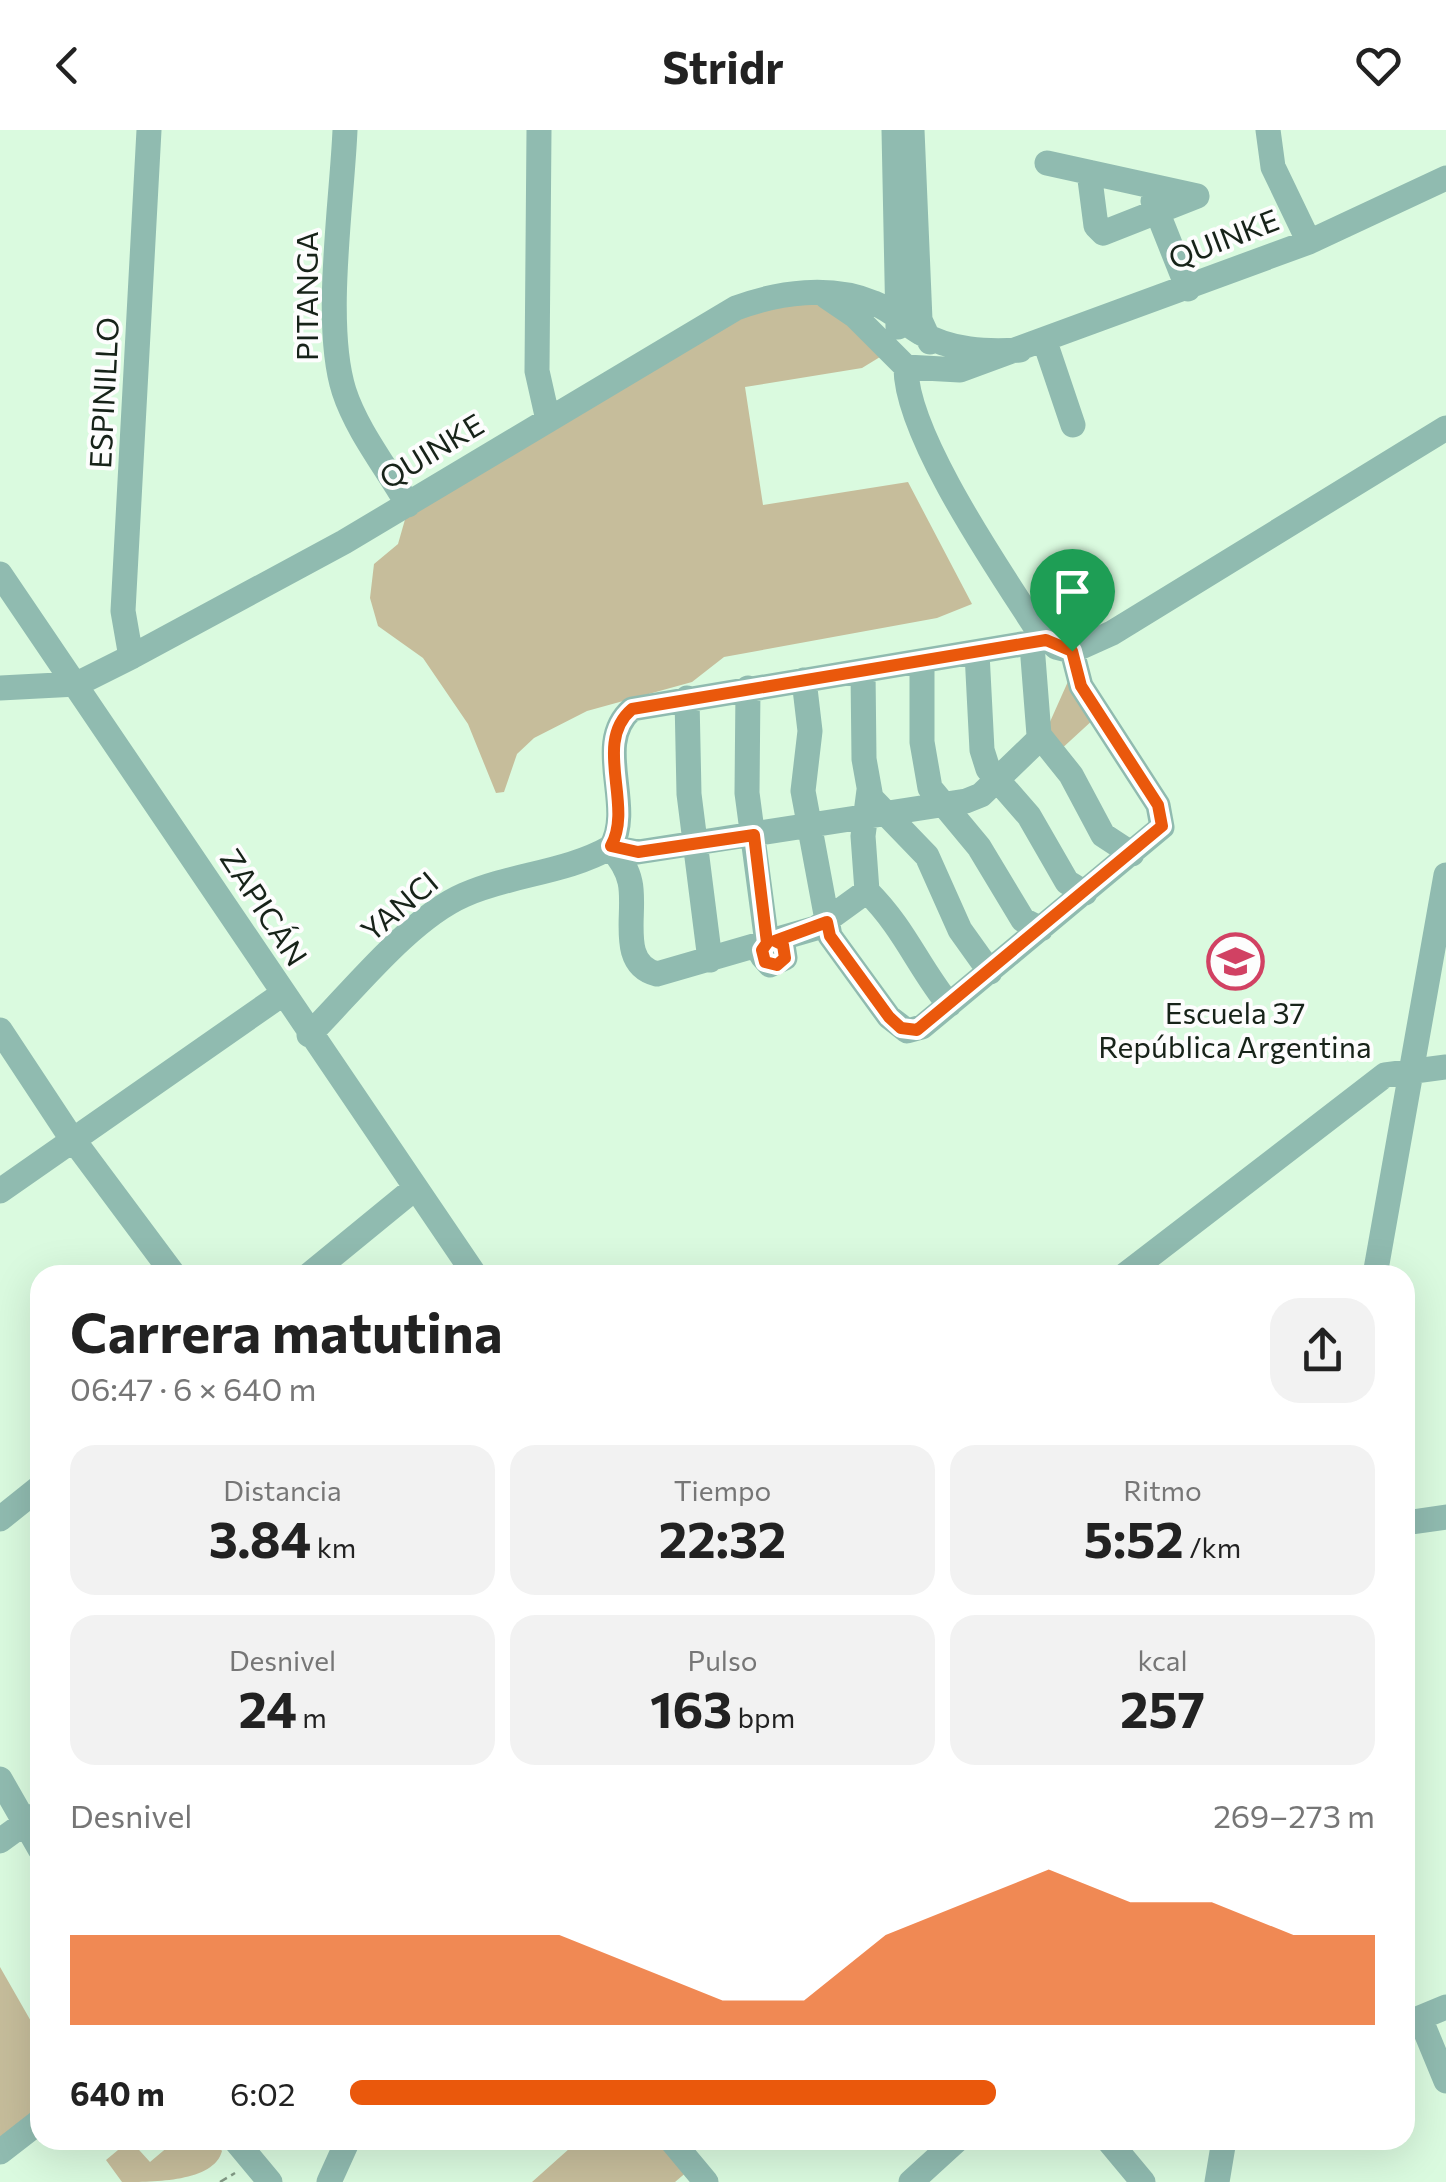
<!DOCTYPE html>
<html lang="es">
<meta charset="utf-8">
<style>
:root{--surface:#fff;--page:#f2f2f2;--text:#222;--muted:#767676;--accent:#ea580c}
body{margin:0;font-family:Commissioner,sans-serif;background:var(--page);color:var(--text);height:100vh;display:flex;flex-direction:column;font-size:38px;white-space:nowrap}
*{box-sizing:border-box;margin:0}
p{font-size:32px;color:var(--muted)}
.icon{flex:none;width:55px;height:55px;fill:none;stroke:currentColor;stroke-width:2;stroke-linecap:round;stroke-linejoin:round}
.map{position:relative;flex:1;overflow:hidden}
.side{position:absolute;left:30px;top:1135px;width:1385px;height:885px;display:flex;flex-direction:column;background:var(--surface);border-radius:30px;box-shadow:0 10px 40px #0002}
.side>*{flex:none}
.pin{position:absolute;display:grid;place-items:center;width:85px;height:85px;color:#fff;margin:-102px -42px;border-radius:50% 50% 50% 0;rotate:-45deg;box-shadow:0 0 10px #0007}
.pin .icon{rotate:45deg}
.round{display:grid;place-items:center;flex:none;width:105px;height:105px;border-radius:30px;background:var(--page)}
.overview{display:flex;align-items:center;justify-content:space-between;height:170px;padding:0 40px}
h1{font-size:55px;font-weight:700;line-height:75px}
.stats{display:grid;grid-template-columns:repeat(3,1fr);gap:15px;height:170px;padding:10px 40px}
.stats div{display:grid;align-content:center;border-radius:25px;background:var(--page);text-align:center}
.stats b{font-size:50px;font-weight:700}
.stats small{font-size:28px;font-weight:400}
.stats p{font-size:28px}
.chart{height:280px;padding:20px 40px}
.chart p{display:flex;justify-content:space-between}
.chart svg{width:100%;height:180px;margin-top:10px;fill:var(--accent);opacity:.7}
ul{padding:0 40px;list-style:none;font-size:32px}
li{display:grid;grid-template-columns:160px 120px 1fr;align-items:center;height:75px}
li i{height:25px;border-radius:12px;background:var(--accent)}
header{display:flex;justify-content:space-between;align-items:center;height:130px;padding:0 40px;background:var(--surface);font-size:45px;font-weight:700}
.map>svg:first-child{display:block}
</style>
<header><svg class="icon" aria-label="back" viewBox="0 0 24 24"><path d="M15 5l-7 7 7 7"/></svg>Stridr<svg class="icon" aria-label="heart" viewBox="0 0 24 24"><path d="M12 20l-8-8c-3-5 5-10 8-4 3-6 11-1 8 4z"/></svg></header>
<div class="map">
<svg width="1446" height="2052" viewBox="0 0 1446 2052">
<rect width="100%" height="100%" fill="#dafadf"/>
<!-- green -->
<path fill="#c6bd9b" d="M 803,170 L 838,181 L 880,227 L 862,238 L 745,257 L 763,375 L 908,352 L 972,474 L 937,488 L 724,527 L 692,552 L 587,581 L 534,608 L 517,624 L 504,662 L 496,663 L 468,594 L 423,528 L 378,496 L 370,468 L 374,434 L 398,414 L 406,386 L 734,189 Z
M 1070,547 L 1095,588 L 1058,622 L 1045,603 Z
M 0,1837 L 40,1907 L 40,1981 L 0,2013 Z
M 130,2010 L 150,2032 L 176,2010 L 213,2010 L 222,2021 C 214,2052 154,2052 122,2052 L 106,2030 Z
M 579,2010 L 663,2010 L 689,2040 L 675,2052 L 532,2052 Z"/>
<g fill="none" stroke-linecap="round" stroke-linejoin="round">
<!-- path -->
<path stroke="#829985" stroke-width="2.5" stroke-dasharray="8 5" stroke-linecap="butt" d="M 220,2052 L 235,2043"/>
<!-- minor -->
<path stroke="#90bbb0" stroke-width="25" d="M 345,0 C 342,72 323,195 344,261 C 357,301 387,338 408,375
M 539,0 L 537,241 L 548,290
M 894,0 L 898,197
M 912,0 L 920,190 L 930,212
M 1268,0 L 1273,37 L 1309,112
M 1047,33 L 1197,66 L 1103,103 L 1096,96 L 1089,42
M 1153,71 L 1188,159
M 827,167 L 855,186 L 906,237 L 960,240 L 1309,112 L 1446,48
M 1045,212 L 1073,295
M 0,444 L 475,1145
M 1032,515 L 1039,605 L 1071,645 L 1103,705 L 1132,724
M 1072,521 L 1112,503 L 1446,298
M 977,523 L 982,620 L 988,639 L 1029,686 L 1067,752 L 1085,763
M 131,527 L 123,481 L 149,0
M 922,532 L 922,612 L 930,658 L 979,717 L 1023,790 L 1041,799
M 863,541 L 864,629 L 871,668 L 927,726 L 960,800 L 990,842
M 804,550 L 810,601 L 803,661 L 830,806 L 889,887 L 907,901 L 922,897 L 1162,697 L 1158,675 L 1081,556 L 1072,521 L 1056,517 L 1037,499 C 999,440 905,304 906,237
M 0,558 L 77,554 L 131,527 L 344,412 L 736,178 C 779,162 831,155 874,173 C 892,180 905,194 921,203 C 951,221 987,222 1020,220
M 748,558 L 747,663 L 767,813 L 762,826 L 770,835 L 785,828 L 783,815 L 775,811
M 687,568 L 689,664 L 710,830
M 611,717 C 635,675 592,614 632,579 L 1046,510
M 611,717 C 619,728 627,738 630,752 C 637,782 617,834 657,844 L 816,798 L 867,761 L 863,706 L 869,660
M 611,717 L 638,722 L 966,671 L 981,665 L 1035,613
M 867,761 C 905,799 917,835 949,875
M 0,900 L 66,1000 L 174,1145
M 309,905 C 352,862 409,789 464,765 C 511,744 566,743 611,717
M 0,1061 L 281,865
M 309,1145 L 414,1059
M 1125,1145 L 1385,945 L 1446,937
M 1375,1145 L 1446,745
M 0,1389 L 40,1357
M 1405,1393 L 1446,1387
M 0,1649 L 40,1719
M 0,1711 L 40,1682
M 1420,1888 L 1446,1951
M 1405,1894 L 1446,1877
M 235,2010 L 270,2052
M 671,2010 L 706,2052
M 1108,2010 L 1143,2052
M 0,2022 L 40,1991
M 329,2052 L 348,2010
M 911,2052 L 957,2010
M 1217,2052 L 1224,2010"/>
</g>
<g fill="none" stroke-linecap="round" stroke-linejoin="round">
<defs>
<path id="route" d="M 1046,510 L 1072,521 L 1081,556 L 1158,675 L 1162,696 L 917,900 L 901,898 L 889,887 L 830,806 L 827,792 L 775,811 L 783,815 L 785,828 L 777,835 L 765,832 L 762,820 L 767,813 L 754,705 L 638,722 L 611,716 C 634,675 592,613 632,579 Z"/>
</defs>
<!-- route casing -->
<use href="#route" stroke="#fff" stroke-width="20"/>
<!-- route -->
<use href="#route" stroke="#ea580c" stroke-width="12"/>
</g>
<!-- icons -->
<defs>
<symbol id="school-ring" viewBox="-11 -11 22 22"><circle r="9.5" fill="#fdfdfd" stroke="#d14163" stroke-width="1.5"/><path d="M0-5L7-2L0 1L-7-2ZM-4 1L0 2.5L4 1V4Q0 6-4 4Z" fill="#d14163"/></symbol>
</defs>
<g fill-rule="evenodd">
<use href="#school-ring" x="1204" y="800" width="63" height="63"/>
</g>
<g text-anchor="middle" stroke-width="8" stroke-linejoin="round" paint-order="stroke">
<!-- street labels -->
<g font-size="30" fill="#172319" stroke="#fdfdfd">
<text transform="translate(1224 110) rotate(-21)" y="10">QUINKE</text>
<text transform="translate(308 166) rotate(-90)" y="10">PITANGA</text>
<text transform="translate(105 263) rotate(-87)" y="10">ESPINILLO</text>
<text transform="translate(432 322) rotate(-31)" y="10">QUINKE</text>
<text transform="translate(400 777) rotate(-40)" y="10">YANCI</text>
<text transform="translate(263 778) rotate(57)" y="10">ZAPICÁN</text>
</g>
<!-- poi labels -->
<g font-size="30" fill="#172319" stroke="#fdfdfd">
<text x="1235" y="894">Escuela 37<tspan x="1235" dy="34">República Argentina</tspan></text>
</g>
</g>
</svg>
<div class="pin" style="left:1072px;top:521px;background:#1e9e55"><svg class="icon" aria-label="arrive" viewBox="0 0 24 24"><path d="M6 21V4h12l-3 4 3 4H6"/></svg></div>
<section class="side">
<div class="overview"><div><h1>Carrera matutina</h1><p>06:47 · 6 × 640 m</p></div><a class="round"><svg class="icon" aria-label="share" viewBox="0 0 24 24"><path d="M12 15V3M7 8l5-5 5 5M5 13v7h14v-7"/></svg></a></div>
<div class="stats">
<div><p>Distancia</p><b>3.84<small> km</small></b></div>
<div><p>Tiempo</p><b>22:32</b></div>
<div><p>Ritmo</p><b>5:52<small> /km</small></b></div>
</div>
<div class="stats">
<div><p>Desnivel</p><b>24<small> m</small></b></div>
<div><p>Pulso</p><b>163<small> bpm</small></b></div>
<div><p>kcal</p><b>257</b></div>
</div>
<div class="chart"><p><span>Desnivel</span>269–273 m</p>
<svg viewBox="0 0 160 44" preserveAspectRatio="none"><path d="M0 44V22L10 22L20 22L30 22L40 22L50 22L60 22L70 30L80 38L90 38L100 22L110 14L120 6L130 14L140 14L150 22L160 22V44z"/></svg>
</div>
<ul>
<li><b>640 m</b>6:02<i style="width:63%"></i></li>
</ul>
</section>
</div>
